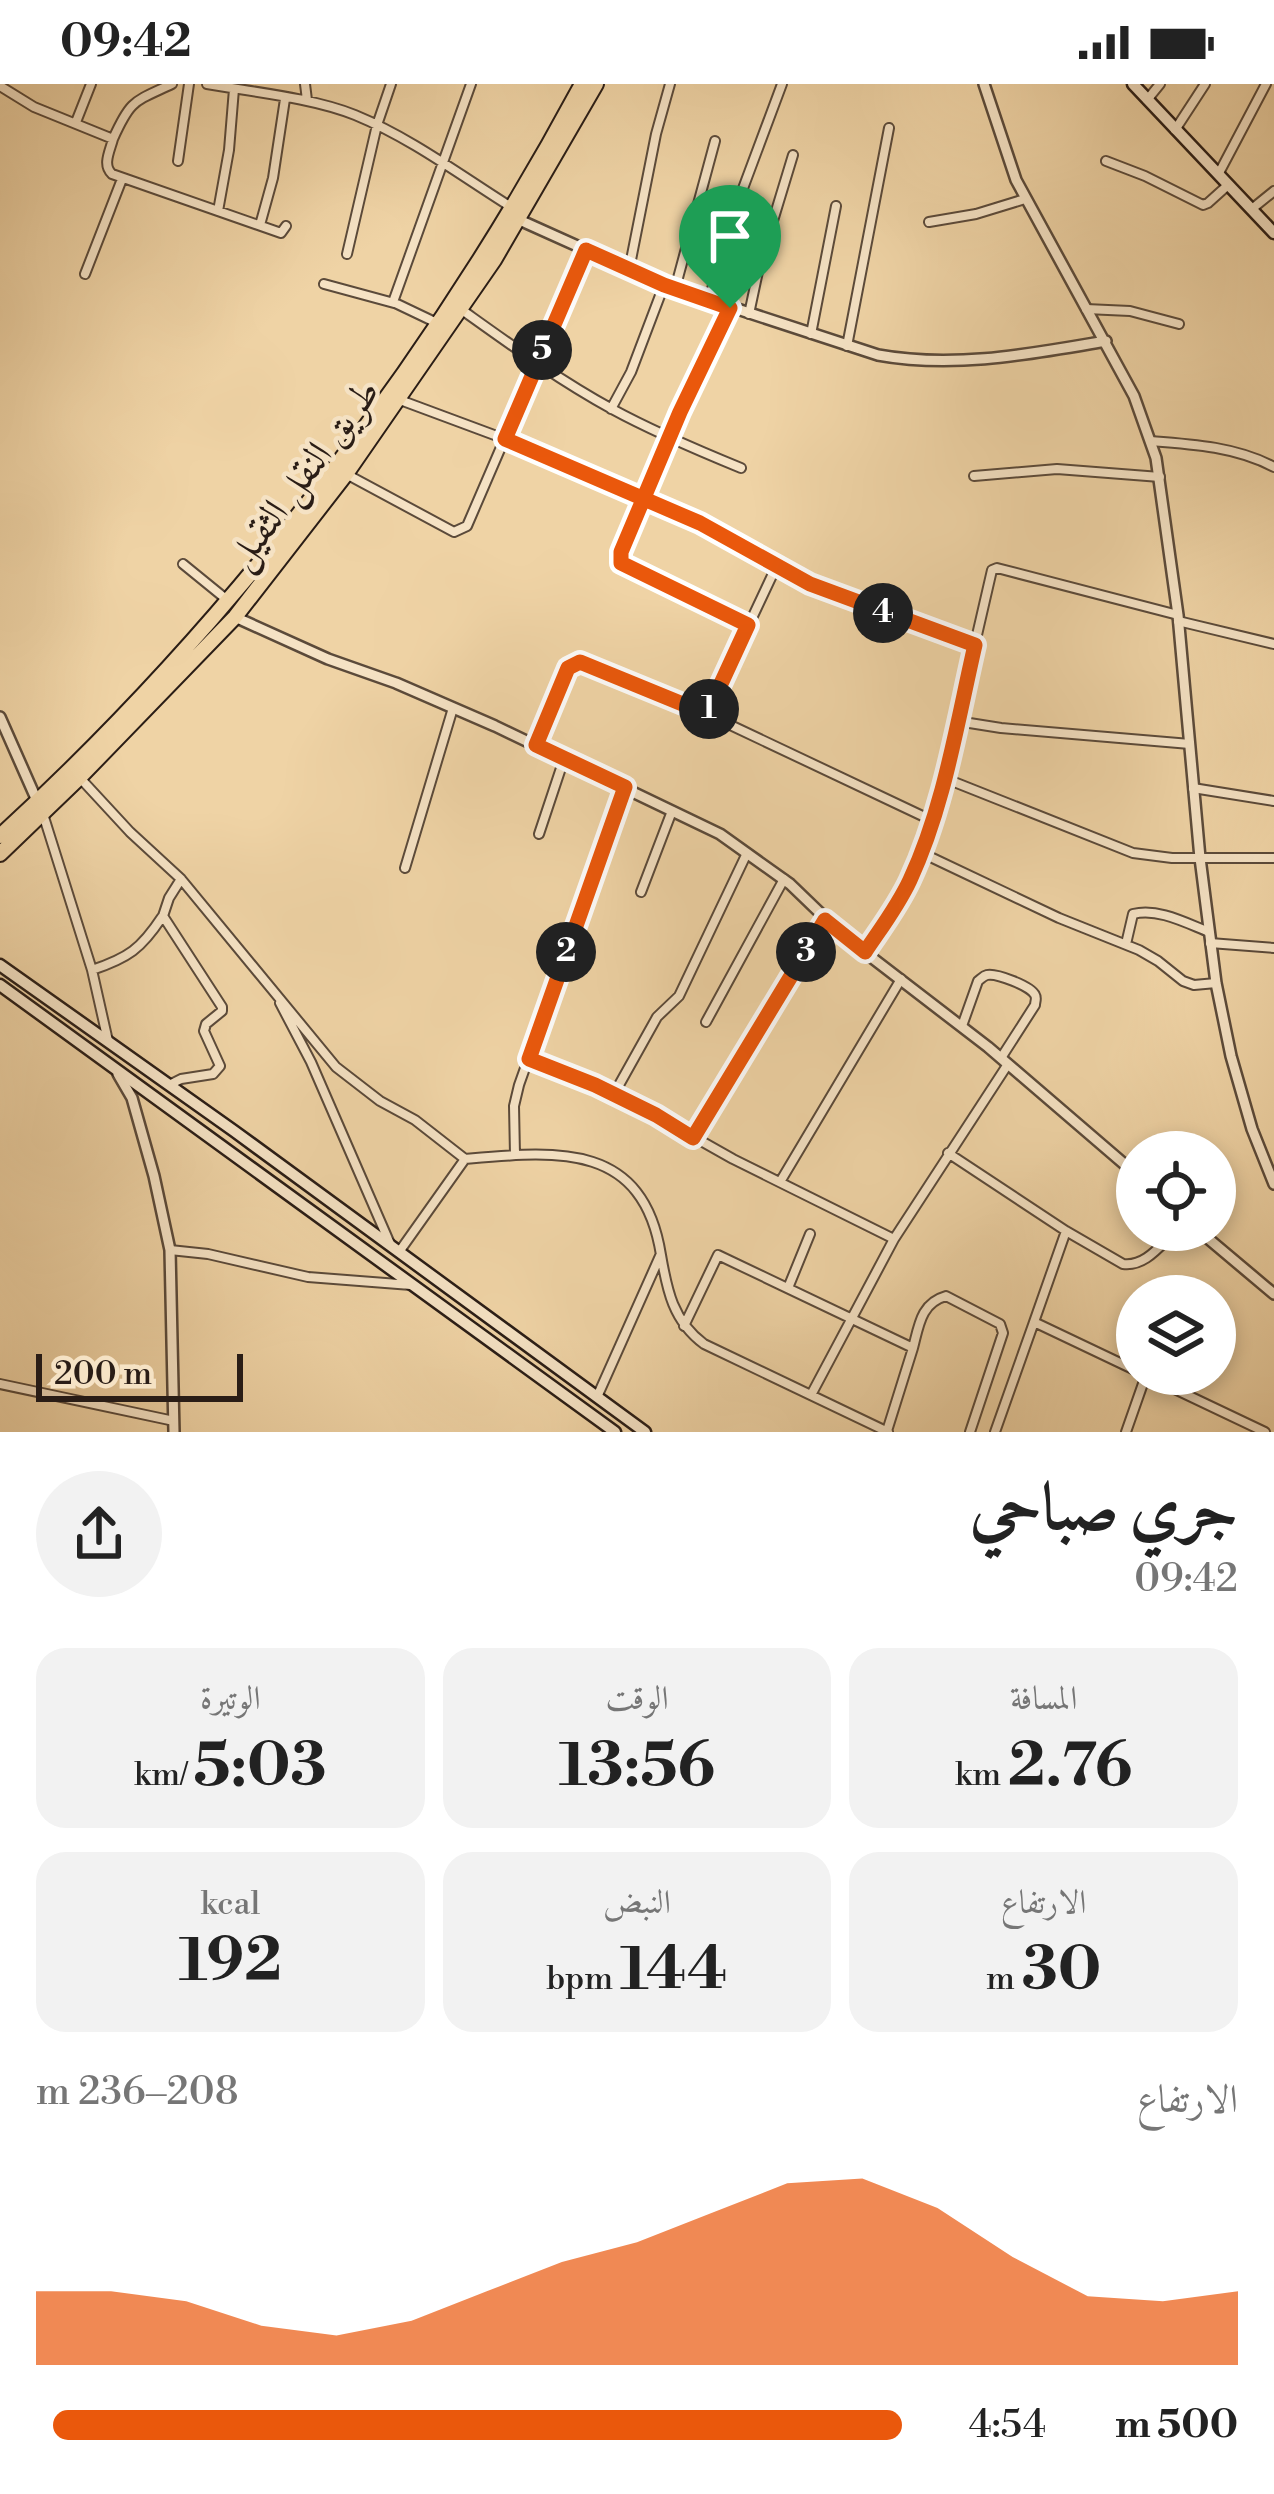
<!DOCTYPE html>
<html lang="ar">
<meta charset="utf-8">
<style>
:root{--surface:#fff;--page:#f2f2f2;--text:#222;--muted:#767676;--accent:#ea580c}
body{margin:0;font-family:"Libre Bodoni",Amiri,serif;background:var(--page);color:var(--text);direction:rtl;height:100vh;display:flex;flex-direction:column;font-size:45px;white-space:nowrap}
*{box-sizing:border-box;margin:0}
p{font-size:39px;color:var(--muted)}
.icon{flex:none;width:66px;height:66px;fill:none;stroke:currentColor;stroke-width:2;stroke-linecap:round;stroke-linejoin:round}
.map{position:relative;height:1348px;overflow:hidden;direction:ltr}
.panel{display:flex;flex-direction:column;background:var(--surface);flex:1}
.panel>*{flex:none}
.fabs{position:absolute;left:1116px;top:1047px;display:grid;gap:24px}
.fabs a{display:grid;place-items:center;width:120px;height:120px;border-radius:50%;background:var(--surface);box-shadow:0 6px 18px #0003;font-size:60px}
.scale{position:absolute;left:36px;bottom:30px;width:207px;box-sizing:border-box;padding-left:12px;border:6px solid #2a1d16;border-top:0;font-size:33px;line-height:42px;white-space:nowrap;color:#2a1d16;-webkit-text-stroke:9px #f5e2c4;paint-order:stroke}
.pin{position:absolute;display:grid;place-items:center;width:102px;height:102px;color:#fff;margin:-123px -51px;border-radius:50% 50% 50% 0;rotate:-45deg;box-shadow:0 0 12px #0007}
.pin .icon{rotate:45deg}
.km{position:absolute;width:60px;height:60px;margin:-30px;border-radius:50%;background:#222;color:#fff;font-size:33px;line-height:60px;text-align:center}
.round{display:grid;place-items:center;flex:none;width:126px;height:126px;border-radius:63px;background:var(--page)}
.summary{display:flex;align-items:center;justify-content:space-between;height:204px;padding:0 36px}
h1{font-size:66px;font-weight:700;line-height:90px}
.stats{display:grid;grid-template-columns:repeat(3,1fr);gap:18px;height:204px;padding:12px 36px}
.stats div{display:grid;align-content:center;border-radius:30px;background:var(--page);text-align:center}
.stats b{font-size:60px;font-weight:700}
.stats small{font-size:33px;font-weight:400}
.stats p{font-size:33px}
.chart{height:336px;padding:24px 36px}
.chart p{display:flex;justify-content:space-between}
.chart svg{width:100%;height:216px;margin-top:12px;fill:var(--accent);opacity:.7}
ul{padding:0 36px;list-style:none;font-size:39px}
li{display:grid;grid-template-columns:192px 144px 1fr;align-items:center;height:90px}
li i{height:30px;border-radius:15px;background:var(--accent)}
.status{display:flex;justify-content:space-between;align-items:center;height:84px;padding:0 60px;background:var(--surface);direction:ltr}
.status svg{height:33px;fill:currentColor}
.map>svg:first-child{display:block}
</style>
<div class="status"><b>09:42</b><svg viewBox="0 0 49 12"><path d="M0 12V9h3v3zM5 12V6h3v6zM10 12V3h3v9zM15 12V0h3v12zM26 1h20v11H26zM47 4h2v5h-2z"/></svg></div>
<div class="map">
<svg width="1274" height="1348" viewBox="0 0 1274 1348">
<rect width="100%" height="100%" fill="#efd3a5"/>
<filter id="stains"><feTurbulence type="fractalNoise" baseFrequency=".00167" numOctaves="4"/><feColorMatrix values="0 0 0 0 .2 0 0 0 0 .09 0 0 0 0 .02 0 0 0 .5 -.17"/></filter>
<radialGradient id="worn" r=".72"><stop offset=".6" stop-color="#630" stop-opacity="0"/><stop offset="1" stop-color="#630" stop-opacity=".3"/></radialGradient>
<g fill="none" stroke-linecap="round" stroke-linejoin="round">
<defs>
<path id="minor" d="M 207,0 C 253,8 313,14 355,31 C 411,54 460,91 511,123
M 305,0 L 307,16
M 0,2 L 34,23 L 113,55 C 131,15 134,18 172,0
M 1147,16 L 1160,0
M 76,38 L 91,0
M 1175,46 L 1205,0
M 113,55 C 110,67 102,81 112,90 L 281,149 L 286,142
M 178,77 L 189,0
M 1106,77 L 1145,92 L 1203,121 L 1208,119 L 1228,101
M 1219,89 L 1266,0
M 1253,124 L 1274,107
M 218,127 L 229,66 L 234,5
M 929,138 L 976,130 L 1025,115
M 260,141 L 273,94 L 285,15
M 347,170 L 377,41 L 391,0
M 629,186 L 656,50 L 670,0
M 85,190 L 122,95
M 324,200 L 394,219
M 675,205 L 715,57
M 709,218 L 723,158 L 782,0
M 730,224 L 679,328 L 619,475 L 621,479 L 749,541
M 1086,225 L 1130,227 L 1179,240
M 462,226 C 511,261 559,296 612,325 C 654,348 697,366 741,384
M 749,230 L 759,183 L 793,71
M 437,239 L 393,218 L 471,0
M 811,250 L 836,122
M 847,262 L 889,44
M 400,316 L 505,355 L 700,439 L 810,500 L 975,561
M 611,325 L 631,288 L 664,201
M 1151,357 C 1192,360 1237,363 1274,383
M 348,391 L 454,448 L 467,442 L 586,166
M 974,392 L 1057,385 L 1160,393
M 183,480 L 226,515
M 1178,537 L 1274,560
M 707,630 L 777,481
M 957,637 L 1001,644 L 1190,660
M 536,661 L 568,584 L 580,578 L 707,630 L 931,736
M 944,694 L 1133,769 L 1172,774 L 1274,774
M 81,695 L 130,748 L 181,795 L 336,983 L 380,1017 L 415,1036 L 465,1075
M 1193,704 L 1274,717
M 43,730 L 92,886 L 108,957
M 539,750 L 564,675
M 922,769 L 1059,834 L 1139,866 L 1158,877 L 1183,897 L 1194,901 L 1216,899
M 405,784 L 453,624
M 641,808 L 672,727
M 1210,859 L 1274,864
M 1126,860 L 1133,830 C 1158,824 1184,838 1209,848
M 865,868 L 901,814 L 922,769 L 944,694 L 992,486 L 997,484 L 1178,531
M 92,886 C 128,874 141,865 162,833
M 280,919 L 311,978 L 391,1162
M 706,938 L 784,795
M 962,942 L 978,897 C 981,895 983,892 987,891 C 996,889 1031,902 1035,911 C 1037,914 1035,918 1035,921 L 1001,974
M 529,975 L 595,1001 L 655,1031 L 733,1075 L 894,1155
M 169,1001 L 181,995 L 213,990 L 220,982 L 204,947 L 206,940 L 222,927 L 222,923 L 163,832 L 169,814 L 181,795
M 614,1010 L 657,933 L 679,912 L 747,769
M 693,1054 L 825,836
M 948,1069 L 1066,1147 L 1123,1180 C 1146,1183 1161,1160 1177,1146
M 515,1071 L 514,1022 L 519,1001 L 625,703
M 780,1098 L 901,895
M 170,1166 L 208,1170 L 308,1193 L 411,1201
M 399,1168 L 465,1075 C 556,1067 643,1057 661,1171 C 667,1206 673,1237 704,1260 L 888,1348
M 788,1204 L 810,1150
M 1034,1238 L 1066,1147
M 684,1242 L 718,1171 L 913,1264 L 887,1347
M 913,1264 C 919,1241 921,1219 946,1212 L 1000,1240 L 1003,1249 L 970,1348
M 1143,1290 L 1265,1348
M 0,1300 L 174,1337
M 811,1311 L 894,1155 L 1008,980
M 597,1313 L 660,1172
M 995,1348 L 1034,1238 L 1137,1287
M 1126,1348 L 1146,1291"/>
<path id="tertiary" d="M 984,0 L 1016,96 L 1134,312 L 1156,374 L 1178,531 L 1200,774 L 1216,899 L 1231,972 L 1252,1045 L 1274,1100
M 515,134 L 664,201 L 878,271 C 954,285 1030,270 1106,257
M 235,533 L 328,575 L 396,599 L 495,642 L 720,750 L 790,800 L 845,853 L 988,963 L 1137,1091
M 0,633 L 38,719
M 118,990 L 132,1014 L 154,1092 L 170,1166 L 174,1348
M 1198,1146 L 1274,1210"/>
<path id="secondary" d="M 1133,0 L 1274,149
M 0,881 L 234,1047 L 645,1348
M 0,901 L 615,1348"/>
<path id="trunk" d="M 0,752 C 230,542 435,275 582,0
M 0,770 L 79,694 L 235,533 L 346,390 L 494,176 L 596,0"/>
</defs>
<!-- minor casing -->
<use href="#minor" stroke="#5b4a3a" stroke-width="12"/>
<!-- tertiary casing -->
<use href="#tertiary" stroke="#5b4a3a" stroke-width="14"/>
<!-- secondary casing -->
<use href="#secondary" stroke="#2a1d16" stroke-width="15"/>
<!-- trunk casing -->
<use href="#trunk" stroke="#2a1d16" stroke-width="18"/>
<!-- minor -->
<use href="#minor" stroke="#f5e2c4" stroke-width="8"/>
<!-- tertiary -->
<use href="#tertiary" stroke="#f5e2c4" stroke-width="9"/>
<!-- secondary -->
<use href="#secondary" stroke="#f5e2c4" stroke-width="10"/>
<!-- trunk -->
<use href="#trunk" stroke="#efd3a5" stroke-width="14"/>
</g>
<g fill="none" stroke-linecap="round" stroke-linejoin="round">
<defs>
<path id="route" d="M 730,224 L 680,328 L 621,468 L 621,479 L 748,541 L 707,630 L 580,578 L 568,584 L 536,661 L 625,703 L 529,975 L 595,1001 L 656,1031 L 693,1054 L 825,836 L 865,868 C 881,844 898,822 910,796 C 944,723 957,639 975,561 L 810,500 L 700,439 L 505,355 L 586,166 L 664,201 L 730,224"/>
</defs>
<!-- route casing -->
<use href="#route" stroke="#fff" stroke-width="24"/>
<!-- route -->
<use href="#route" stroke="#ea580c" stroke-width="15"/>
</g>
<g text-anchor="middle" stroke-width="9" stroke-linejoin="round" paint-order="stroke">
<!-- street labels -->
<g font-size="39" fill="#2a1d16" stroke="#f5e2c4">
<text transform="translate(302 389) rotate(-53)" y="14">طريق النقل الثقيل</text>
</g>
</g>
<rect width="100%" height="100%" filter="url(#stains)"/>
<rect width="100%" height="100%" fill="url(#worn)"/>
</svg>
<div class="fabs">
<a><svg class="icon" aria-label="locate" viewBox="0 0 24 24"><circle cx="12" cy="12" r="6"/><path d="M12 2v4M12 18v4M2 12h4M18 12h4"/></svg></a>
<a><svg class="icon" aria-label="layers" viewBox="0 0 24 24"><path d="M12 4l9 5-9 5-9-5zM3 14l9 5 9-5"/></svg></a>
</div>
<div class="scale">200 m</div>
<div class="pin" style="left:730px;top:224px;background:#1e9e55"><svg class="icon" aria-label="arrive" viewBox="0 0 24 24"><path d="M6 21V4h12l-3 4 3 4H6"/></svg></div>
<b class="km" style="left:709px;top:625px">1</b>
<b class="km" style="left:566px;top:868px">2</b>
<b class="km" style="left:806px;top:868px">3</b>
<b class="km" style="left:883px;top:529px">4</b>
<b class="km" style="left:542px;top:266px">5</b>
</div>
<section class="panel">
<div class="summary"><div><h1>جري صباحي</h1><p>09:42</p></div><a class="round"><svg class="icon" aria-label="share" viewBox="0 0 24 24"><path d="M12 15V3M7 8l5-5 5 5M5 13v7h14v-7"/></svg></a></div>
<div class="stats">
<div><p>المسافة</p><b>2.76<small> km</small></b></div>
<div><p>الوقت</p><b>13:56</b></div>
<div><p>الوتيرة</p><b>5:03<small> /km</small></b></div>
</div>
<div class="stats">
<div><p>الارتفاع</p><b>30<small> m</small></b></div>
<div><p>النبض</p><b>144<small> bpm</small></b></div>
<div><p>kcal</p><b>192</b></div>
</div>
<div class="chart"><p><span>الارتفاع</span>208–236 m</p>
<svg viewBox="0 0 160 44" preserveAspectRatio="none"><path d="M0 44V29L10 29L20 31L30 36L40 38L50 35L60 29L70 23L80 19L90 13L100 7L110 6L120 12L130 22L140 30L150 31L160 29V44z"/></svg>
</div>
<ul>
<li><b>500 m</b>4:54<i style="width:98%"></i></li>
</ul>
</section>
